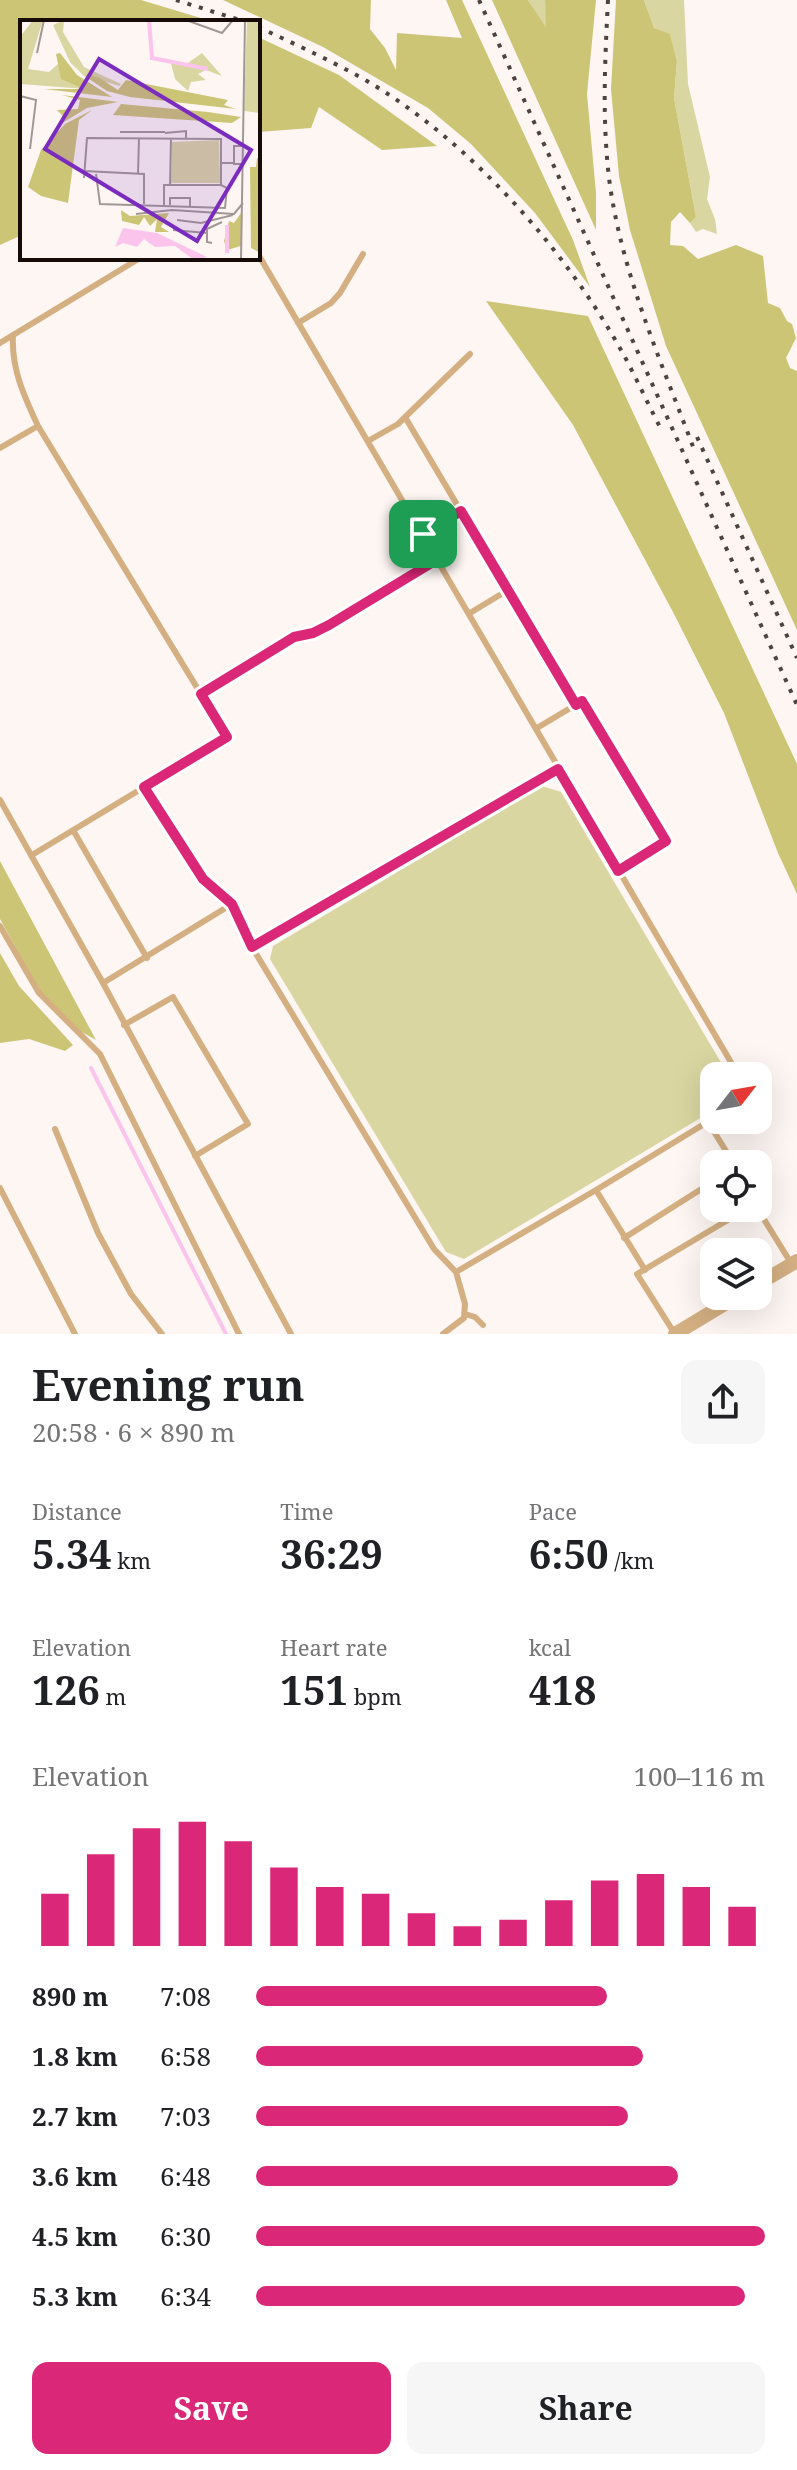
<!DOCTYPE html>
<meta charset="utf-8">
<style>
:root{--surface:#fff;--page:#f6f6f6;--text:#202124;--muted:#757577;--accent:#db2777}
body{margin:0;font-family:"Noto Serif",serif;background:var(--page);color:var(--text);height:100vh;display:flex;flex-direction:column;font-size:30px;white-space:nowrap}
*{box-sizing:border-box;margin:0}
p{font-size:26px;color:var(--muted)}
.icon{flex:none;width:44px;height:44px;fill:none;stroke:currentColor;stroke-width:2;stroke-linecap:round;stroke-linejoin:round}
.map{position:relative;height:1334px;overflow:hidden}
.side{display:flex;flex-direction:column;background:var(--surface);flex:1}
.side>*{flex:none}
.needle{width:52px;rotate:59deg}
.fabs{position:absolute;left:700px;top:1062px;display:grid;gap:16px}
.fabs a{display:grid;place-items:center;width:72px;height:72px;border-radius:16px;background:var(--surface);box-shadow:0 8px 32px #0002;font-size:40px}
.pin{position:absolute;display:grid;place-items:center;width:68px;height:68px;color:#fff;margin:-34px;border-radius:16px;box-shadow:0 4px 12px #0006}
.round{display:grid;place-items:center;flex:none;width:84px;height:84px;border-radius:16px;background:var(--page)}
.summary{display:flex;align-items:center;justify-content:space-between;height:136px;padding:0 32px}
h1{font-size:44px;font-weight:700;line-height:60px}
.stats{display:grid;grid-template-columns:repeat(3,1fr);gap:12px;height:136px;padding:8px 32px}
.stats div{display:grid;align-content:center}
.stats b{font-size:40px;font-weight:700}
.stats small{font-size:22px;font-weight:400}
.stats p{font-size:22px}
.chart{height:224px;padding:16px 32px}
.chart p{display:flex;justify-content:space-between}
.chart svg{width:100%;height:144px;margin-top:8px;stroke:var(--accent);stroke-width:6}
.cta{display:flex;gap:16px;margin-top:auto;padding:16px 32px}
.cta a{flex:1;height:92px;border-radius:16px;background:var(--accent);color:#fff;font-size:32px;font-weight:700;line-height:92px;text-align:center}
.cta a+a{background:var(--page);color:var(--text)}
ul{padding:0 32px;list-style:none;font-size:26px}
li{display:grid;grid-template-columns:128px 96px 1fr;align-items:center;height:60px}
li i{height:20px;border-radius:10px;background:var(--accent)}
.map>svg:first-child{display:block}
</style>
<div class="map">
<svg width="797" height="1334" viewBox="0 0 797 1334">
<rect width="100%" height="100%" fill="#fdf6f3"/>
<!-- green -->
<path fill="#dad6a1" d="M 528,0 L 545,0 L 547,29 Z
M 644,0 L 684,0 L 688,84 L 710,177 L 707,199 L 715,219 L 717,234 L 703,229 L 696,232 L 690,223 L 696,217 L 674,98 L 677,61 L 670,35 L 654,28 Z
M 542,786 L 561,792 L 729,1076 L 714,1076 L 714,1110 L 464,1259 L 446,1252 L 270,959 L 273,946 Z"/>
<!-- forest -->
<path fill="#cdc576" d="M 0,0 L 141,0 L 214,22 L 22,22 L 22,235 L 0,245 Z
M 223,0 L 371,0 L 370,29 L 385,48 L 396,70 L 397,33 L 462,38 L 446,0 L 462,0 L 573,240 L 590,287 L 535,213 L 471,144 L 428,108 L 323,47 Z
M 492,0 L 528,0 L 546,27 L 545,0 L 596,0 L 587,94 L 596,193 L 596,230 Z
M 616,0 L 644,0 L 654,28 L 670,34 L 677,61 L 674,98 L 696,217 L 690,223 L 680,212 L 671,222 L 670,245 L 683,246 L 698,259 L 736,245 L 763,256 L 768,303 L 780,308 L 787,321 L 792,324 L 796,338 L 786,358 L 790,368 L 797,371 L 797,630 L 666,346 L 630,230 L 619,176 L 611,89 Z
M 258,37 L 339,75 L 437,146 L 382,150 L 319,107 L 311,128 L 258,132 Z
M 486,301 L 588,316 L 797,764 L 797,894 L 778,853 L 724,713 L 674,614 L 573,425 Z
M 0,861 L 96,1040 L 80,1031 L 41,993 L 0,919 Z
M 0,953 L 19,986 L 73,1045 L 65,1051 L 29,1039 L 0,1043 Z"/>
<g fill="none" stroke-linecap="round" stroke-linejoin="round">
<!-- stream -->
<path stroke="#fac4ed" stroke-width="4" d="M 91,1068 L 226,1334"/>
<!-- service -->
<path stroke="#d3af82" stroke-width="6" d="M 258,254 L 739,1076
M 298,323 L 331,303 L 340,293 L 363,254
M 13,335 C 11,368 24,396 38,426 L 227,737 L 32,855
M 0,343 L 140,258
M 405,417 L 576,705
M 368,441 L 398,424 L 470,354
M 0,448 L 38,426
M 423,534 L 461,511
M 470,613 L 508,590
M 201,694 L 294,637 L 313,633 L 329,625 L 438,559
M 537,728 L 582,701 L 666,841 L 618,871
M 144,787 L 203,879 L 232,904
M 0,800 L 103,983 L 291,1334
M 73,830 L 147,958
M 0,926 L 39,993 L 100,1054 L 239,1334
M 252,947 L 558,769
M 103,983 L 232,904 L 252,947 L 434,1249 L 456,1272 L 596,1190 L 645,1270
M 124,1025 L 173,997 L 248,1124 L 195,1156
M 708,1122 L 734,1164
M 55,1129 L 98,1233 L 131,1294 L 162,1334
M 0,1188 L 75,1334
M 596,1190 L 714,1118
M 757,1208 L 791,1263
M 624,1238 L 714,1181
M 465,1314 L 475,1317 L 483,1325
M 443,1334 L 464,1318 L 465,1304 L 456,1272
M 675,1334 L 637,1274 L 748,1208"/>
<!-- tertiary -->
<path stroke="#d3af82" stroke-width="14" d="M 758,1284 L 797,1261
M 675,1334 L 738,1296"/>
<!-- rail -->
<path stroke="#4d433f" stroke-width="4" stroke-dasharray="4 8" stroke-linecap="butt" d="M 176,0 L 246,22
M 479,0 L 797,705
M 608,0 C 605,59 602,118 609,178 C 621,273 662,363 695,452
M 258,27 C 295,44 332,61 367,81 C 472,143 568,252 626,359 C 638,382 649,406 661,429
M 697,437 L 797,658"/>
</g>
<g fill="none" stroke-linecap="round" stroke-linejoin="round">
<defs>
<path id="route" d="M 461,511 L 576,705 L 582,701 L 666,841 L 618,871 L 558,769 L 252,947 L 232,904 L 203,879 L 144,787 L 227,737 L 201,694 L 294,637 L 313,633 L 329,625 L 438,559 L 423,534 Z"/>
</defs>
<!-- route casing -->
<use href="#route" stroke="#fff" stroke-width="16"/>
<!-- route -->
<use href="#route" stroke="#db2777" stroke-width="10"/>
</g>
<!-- overview -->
<g transform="translate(20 20)">
<rect width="240" height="240" fill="#fdf6f3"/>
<path d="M 13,0 L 23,0 L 8,49 L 29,52 L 38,44 L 66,69 L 0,64 L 0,17 ZM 44,0 L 43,12 L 64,47 L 101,64 L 99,66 L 63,55 L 50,42 L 33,5 ZM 227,0 L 240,0 L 240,93 L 224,91 ZM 182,33 L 202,56 L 186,50 L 178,54 L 186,60 L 171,62 L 168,71 L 155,59 L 151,43 L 168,43 ZM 199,120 L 200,163 L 151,163 L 152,122 Z" fill="#dad6a1"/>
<path d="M 40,33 L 57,55 L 92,77 L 24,69 L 64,69 L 41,59 L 36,34 ZM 63,55 L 78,57 L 98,70 L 106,60 L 208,80 L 204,85 L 216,89 L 110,77 L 87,71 ZM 42,75 L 91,81 L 98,82 L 67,88 L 39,105 L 44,97 L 37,90 L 58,89 L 60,80 ZM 101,84 L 188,92 L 221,97 L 212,103 L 93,95 ZM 72,90 L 59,100 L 48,183 L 21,176 L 8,167 L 21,130 L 45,104 ZM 237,138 L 240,138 L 239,232 L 231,228 L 230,147 L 236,147 ZM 101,190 L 110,196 L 149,193 L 141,207 L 149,212 L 135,212 L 137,199 L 130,206 L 124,197 L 119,205 L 102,201 ZM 221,193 L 221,226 L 207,230 L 204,221 L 209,201 L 214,203 Z" fill="#cdc576"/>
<path d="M 103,208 L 137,213 L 187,237 L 174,240 L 155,226 L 135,227 L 124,219 L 117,227 L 103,223 L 95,227 Z" fill="#fac4ed"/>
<path fill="none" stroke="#fac4ed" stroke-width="4" d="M 129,0 L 132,38 L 188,49M 207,205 L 207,233"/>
<path fill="none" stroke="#a19895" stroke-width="2" d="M 166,0 L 202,13 L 213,0M 17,33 L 24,0M 0,76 L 16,80 L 10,129M 100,112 L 145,112M 145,113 L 166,111 L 166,119M 223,144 L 214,144 L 214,126 L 223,126M 64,151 L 124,154 L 124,184M 76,154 L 80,184 L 205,188 L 207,168 L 201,165M 118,154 L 119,118M 64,158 L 67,118 L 201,119 L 201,143M 150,166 L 151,119M 144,185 L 144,165 L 201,165 L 201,143 L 214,143M 150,185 L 150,178 L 170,178 L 170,186M 116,194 L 152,190 L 214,194 L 223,183M 157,200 L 181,203 L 213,195M 153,210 L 187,213M 192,223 L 187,222 L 187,209 L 202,202M 221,240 L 225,0"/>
<path fill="#7b2cbf" fill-opacity="0.15" stroke="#7b2cbf" stroke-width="4" d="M 79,39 L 231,130 L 177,221 L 25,129 Z"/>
<rect width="240" height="240" fill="none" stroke="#160b07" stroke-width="4"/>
</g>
</svg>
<div class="fabs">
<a><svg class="needle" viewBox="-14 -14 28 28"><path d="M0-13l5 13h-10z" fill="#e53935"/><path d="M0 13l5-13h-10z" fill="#757577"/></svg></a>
<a><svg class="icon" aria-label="locate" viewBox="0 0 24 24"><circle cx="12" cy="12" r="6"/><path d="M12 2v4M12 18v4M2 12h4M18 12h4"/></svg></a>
<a><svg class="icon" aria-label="layers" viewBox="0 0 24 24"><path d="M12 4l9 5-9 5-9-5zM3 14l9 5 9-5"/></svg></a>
</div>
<div class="pin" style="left:423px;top:534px;background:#1e9e55"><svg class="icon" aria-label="arrive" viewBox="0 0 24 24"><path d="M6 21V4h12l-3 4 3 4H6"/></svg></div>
</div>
<section class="side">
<div class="summary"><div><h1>Evening run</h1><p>20:58 · 6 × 890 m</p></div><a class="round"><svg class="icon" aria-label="share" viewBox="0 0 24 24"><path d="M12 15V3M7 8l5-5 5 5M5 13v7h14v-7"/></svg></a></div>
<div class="stats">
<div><p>Distance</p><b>5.34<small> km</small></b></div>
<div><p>Time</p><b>36:29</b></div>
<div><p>Pace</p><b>6:50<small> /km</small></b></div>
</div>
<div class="stats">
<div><p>Elevation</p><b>126<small> m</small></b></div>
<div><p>Heart rate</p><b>151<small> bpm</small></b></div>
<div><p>kcal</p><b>418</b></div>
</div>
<div class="chart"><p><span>Elevation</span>100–116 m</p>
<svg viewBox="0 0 160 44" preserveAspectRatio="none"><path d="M5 44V28M15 44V16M25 44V8M35 44V6M45 44V12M55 44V20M65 44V26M75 44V28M85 44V34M95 44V38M105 44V36M115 44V30M125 44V24M135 44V22M145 44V26M155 44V32"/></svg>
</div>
<ul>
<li><b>890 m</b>7:08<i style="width:69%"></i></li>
<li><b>1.8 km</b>6:58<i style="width:76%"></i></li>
<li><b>2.7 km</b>7:03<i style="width:73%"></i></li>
<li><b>3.6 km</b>6:48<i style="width:83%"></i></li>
<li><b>4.5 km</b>6:30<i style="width:100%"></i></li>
<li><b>5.3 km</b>6:34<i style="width:96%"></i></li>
</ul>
<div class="cta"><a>Save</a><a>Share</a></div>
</section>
